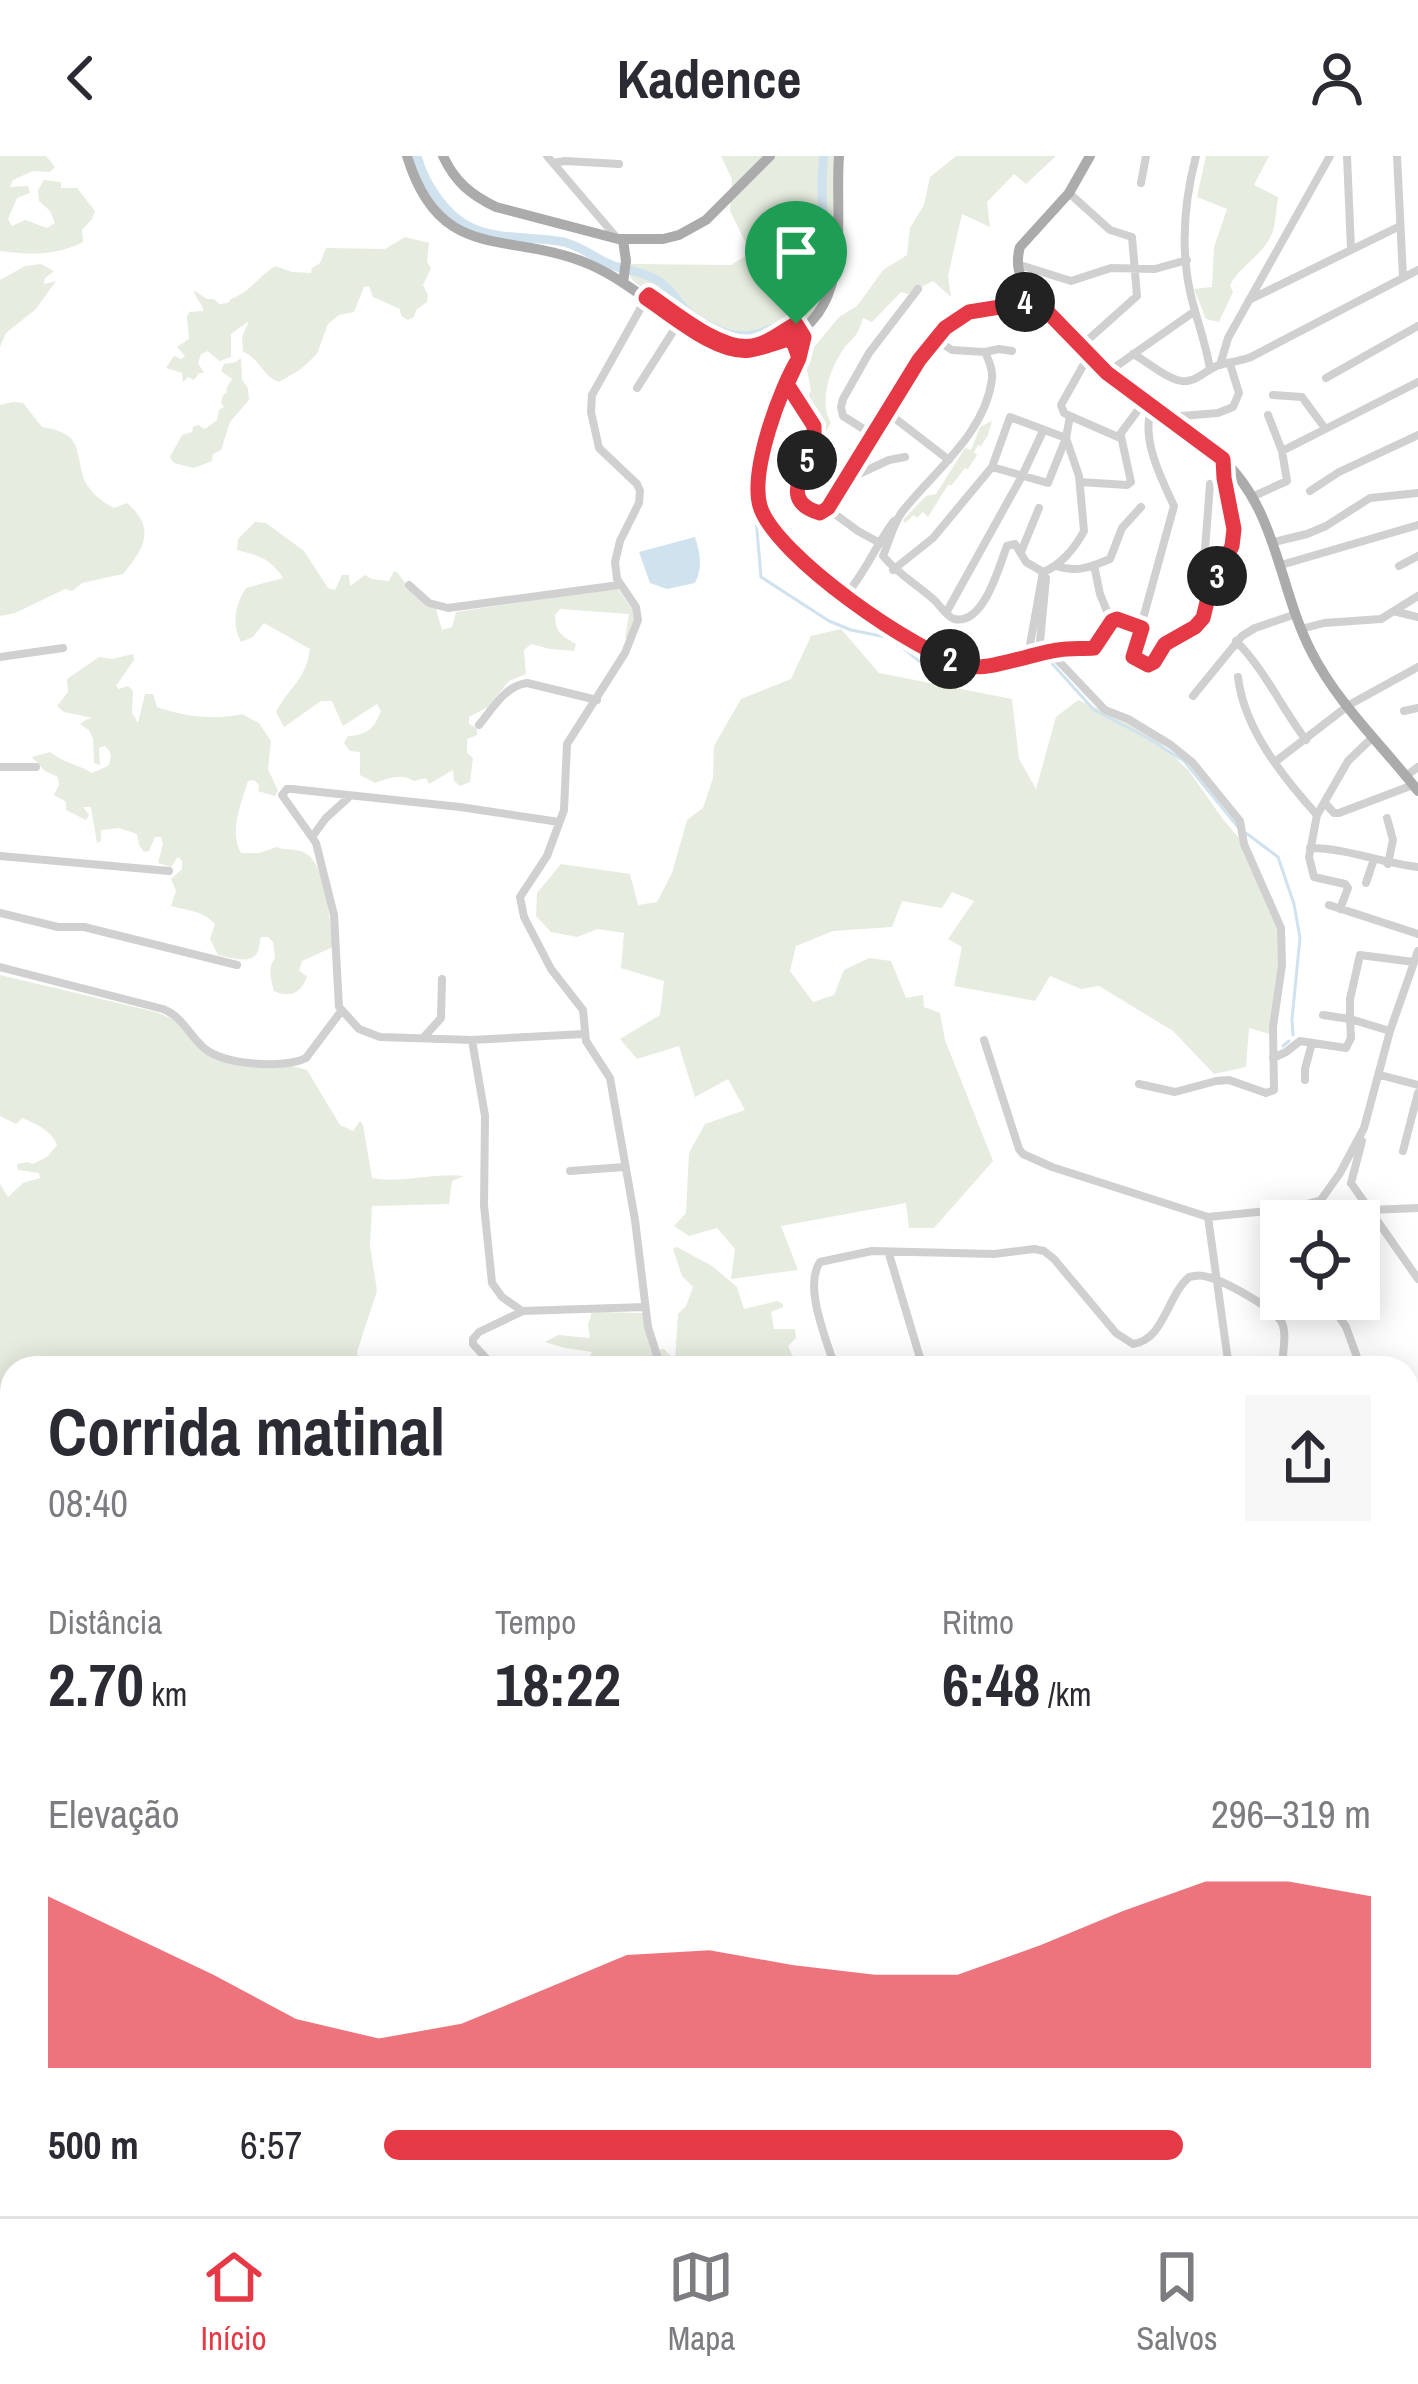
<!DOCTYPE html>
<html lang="pt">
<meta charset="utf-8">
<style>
:root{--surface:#fff;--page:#f7f7f7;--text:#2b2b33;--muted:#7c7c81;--line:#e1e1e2;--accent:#e63946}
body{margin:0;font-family:"Archivo Narrow",sans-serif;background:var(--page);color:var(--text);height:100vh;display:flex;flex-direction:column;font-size:45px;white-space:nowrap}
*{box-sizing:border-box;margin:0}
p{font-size:39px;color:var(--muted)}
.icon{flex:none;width:66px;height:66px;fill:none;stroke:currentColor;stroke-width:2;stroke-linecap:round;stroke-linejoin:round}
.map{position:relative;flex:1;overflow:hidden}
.details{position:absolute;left:0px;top:1200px;width:1419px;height:861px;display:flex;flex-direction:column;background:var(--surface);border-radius:36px 36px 0 0;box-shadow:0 6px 30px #0003}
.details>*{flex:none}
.buttons{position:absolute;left:1260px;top:1044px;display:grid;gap:24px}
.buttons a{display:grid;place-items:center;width:120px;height:120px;border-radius:0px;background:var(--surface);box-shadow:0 6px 30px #0003;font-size:60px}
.pin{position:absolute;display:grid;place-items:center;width:102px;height:102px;color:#fff;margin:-123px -51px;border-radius:50% 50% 50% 0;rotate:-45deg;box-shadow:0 0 12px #0007}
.pin .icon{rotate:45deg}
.km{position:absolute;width:60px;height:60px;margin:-30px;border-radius:50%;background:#222;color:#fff;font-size:33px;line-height:60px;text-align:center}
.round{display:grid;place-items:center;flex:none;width:126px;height:126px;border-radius:0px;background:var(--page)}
.head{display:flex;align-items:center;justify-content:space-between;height:204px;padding:0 48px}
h1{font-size:66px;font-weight:700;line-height:90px}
.figures{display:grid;grid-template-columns:repeat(3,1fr);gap:18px;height:204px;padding:12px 48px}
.figures div{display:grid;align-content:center}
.figures b{font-size:60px;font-weight:700}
.figures small{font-size:33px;font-weight:400}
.figures p{font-size:33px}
.chart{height:336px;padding:24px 48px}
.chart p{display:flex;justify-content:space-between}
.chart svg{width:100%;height:216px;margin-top:12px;fill:var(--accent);opacity:.7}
ul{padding:0 48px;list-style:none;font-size:39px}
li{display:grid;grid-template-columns:192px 144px 1fr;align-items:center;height:90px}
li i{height:30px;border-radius:15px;background:var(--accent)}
header{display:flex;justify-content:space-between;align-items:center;height:156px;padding:0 48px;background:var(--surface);font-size:54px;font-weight:700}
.menu{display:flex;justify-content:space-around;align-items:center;height:168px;border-top:3px solid var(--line);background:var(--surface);font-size:33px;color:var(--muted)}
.menu a{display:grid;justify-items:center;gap:6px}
.menu .selected{color:var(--accent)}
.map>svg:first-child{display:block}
</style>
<header><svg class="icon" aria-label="back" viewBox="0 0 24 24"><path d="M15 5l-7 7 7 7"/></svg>Kadence<svg class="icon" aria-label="person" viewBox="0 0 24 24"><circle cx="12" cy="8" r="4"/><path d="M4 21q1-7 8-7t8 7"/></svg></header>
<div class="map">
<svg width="1418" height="2060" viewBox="0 0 1418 2060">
<rect width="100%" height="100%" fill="#fff"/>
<!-- green -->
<path fill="#e6ecdf" d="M 0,0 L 46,0 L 55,11 L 50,16 L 33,15 L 13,24 L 10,31 L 28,30 L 30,37 L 17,42 L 8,63 L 12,70 L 25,64 L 47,72 L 55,67 L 50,55 L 39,45 L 38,34 L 44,24 L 61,26 L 61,32 L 77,32 L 95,55 L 92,63 L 82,74 L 83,86 C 55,100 30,99 0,95 Z
M 721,0 L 835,0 L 831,107 L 825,142 L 808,162 C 788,163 774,178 755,184 C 725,193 650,143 630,121 L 631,108 L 731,109 L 751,97 L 730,55 L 732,23 Z
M 956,0 L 1056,0 L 1026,28 L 1014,18 L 987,46 L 990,71 L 962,58 L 948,120 L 951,141 L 933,125 L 908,138 L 901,136 L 872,166 L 863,162 C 857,184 851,181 841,197 C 829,215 819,248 831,266 L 824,281 L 819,270 L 803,252 L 811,234 L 807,214 L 810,196 L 839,161 L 857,150 L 883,114 L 907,99 L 910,72 L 924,49 L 930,21 Z
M 1206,0 L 1269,0 L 1254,29 L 1278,41 C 1276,54 1276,71 1270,82 C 1260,101 1240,110 1230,129 L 1233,136 L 1219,166 L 1206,163 L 1194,133 L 1212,131 L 1214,91 L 1227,53 L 1197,41 Z
M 405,81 L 429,87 L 427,106 L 431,112 L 423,129 L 428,139 L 427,146 L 416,154 L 414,161 L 408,164 L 401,160 L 400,153 L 373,141 L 369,130 L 364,131 L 354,156 L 339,159 L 328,168 L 317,198 L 301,213 L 279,226 C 262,220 259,201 243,196 L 242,181 L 249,165 L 231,178 L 231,201 L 219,205 L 208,195 L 201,198 L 198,207 L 204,217 L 199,217 L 194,224 L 188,221 L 183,226 L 182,217 L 166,212 L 174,200 L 181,203 L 185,200 L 177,191 L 189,183 L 187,160 L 190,156 L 203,155 L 203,152 L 194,137 L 195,135 L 207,143 L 214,143 L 219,148 L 228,147 L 231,143 C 250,136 259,120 275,110 L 292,116 L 311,117 L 312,112 L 320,107 L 326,92 L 385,93 Z
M 41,108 L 54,115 L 45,122 L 44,128 L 56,125 L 36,153 L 6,177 L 0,191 L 0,124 L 25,110 Z
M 241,202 L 242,224 L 248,232 L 249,244 L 230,266 L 221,294 L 213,298 L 212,305 L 194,312 L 174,307 L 170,301 L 182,279 L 192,276 L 193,271 L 198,269 L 205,273 L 217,264 L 219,254 L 224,251 L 221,247 L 223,239 L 227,236 L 226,233 L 232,223 L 221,215 L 224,208 L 236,206 Z
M 13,246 L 23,247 L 42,271 C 78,277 76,288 82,317 C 85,332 100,345 114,352 L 127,347 C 156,372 145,392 123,418 L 82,427 L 72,435 L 65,433 L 15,457 L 0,460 L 0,249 Z
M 992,265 L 988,279 L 981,290 L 978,289 L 974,296 L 977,299 L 968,313 L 965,312 L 952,329 L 948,329 L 928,361 L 923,356 L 917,362 L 914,359 L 905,367 L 903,364 L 926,340 L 936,338 L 965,292 L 971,294 L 980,271 Z
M 255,366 L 266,367 L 304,395 L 328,432 L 335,434 L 342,419 L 349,419 L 350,430 L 365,419 L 372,423 L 389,425 L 394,415 L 398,417 L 410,434 L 436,453 L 442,474 L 452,471 L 456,456 L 617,432 L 636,458 L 630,481 L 625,482 L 629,458 L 560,453 L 555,459 C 555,476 562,480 576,488 L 574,495 L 550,493 L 531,488 L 524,494 L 526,518 L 509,525 L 488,551 L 469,561 L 469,568 L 477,572 L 477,579 L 467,583 L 467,597 L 473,602 L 470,626 L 460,630 L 454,625 L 453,614 L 429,628 L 426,622 L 414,625 C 401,617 389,622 375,627 L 360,619 L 360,596 L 350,595 L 344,587 L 348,580 C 367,579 374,573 381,555 L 377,548 L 343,570 L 332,545 L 321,545 L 284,571 L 276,556 C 289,531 306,524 310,493 L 264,467 L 253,481 L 241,486 C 231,468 236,447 246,432 L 283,422 C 270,402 259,400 237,394 L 238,383 Z
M 841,473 L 879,517 L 1012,543 L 1019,603 L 1036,633 L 1056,561 L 1078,544 L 1147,574 L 1189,615 L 1222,662 L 1244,688 L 1281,772 L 1282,809 L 1273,879 L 1249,872 L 1246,911 L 1214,918 L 1173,875 L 1099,830 L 1081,833 L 1050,820 L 1035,845 L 954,830 L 962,791 L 948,783 L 974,745 L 952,736 L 942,752 L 902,745 L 892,771 L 833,775 L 796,790 L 790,815 L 813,846 L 834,839 L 844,814 L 869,802 L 891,805 L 906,842 L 923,839 L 924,851 L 940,857 L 945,884 L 993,1005 L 934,1072 L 909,1072 L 906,1047 L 781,1070 L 798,1114 L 731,1123 L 735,1093 L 717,1072 L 689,1080 L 674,1070 L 686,1057 L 689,997 L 705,968 L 745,954 L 728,923 L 695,941 L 679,890 L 637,903 L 620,883 L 660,859 L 664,825 L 621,812 L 624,777 L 598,773 L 577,781 L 551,776 L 536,760 L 537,737 L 561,708 L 630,718 L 638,749 L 657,746 L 672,717 L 687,664 L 703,652 L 713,622 L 714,590 L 741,543 L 791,523 L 811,480 Z
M 133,498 L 134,504 L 116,530 L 119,533 L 128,530 L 133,535 L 132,557 L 138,567 L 145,538 L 153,538 L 157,551 C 183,560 214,565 242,558 L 259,567 L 271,585 L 268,613 L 278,635 L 275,640 L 258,635 L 259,629 L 254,624 L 248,625 C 241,648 229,675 241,697 L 259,697 L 277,691 C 286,695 297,692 305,697 C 327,708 330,769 333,791 L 302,805 L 299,814 L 307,821 C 300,838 290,842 274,835 C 271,822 267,813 275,802 L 273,786 L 268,781 L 261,781 C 259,786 260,792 257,797 C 250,809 229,801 218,799 L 210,783 L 215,768 C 202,754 188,755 171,750 L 176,735 L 171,723 L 182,713 L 182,705 L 178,701 L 171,711 L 158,707 L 163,688 L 161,681 L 155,681 L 149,695 L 144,696 L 139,689 L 137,678 L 119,672 L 101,674 L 101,685 L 97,687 L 91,651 L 83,651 L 89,659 L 86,664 L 66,654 L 66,646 L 54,639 L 59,629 L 58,621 L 45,615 L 32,601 L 50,596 C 64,607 77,608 92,617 L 108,610 C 112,602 112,596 105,590 L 99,592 L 100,609 L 94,607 L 93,583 L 89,574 L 80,568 L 87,563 L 93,562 L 64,556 L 57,550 L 68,536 L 67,523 L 99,501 L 112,503 Z
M 0,819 L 156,856 L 175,864 L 190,882 L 240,909 L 274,912 L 292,910 L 307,914 L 340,969 L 353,975 L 360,965 L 363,969 L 372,1022 C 400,1028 434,1016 464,1020 L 452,1025 L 449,1048 L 372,1050 L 370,1089 L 377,1135 L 357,1196 L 359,1212 L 12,1212 L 12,1882 L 3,1884 L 12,1895 L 10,1898 L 0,1897 L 0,1028 L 8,1041 L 23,1027 L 40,1022 L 39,1017 L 18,1014 L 17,1008 L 27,1006 L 33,1008 L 47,1001 L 57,989 C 51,974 36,968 22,962 L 16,968 L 0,960 Z
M 677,1091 L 712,1110 L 737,1131 L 744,1153 L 777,1145 L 783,1148 L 783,1151 L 771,1156 L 774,1173 L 795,1173 L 796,1182 L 788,1190 L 792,1199 L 813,1212 L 586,1212 L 592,1196 L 565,1192 L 545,1186 L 558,1179 L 590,1182 L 588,1169 L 592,1156 L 643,1157 L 651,1195 L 664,1193 L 675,1204 L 678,1158 L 686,1150 L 693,1131 L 682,1120 L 673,1093 Z
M 161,2049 L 358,2049 L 352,2060 L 180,2060 L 174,2051 Z"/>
<!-- water -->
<path fill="#cfe2ee" d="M 695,381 C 700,397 703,411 695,427 L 667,433 L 650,427 L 639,396 Z"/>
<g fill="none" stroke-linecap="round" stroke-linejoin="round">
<!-- stream -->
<path stroke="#cfe2ee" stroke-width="3" d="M 805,157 L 807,150
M 790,198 L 763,273 L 753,328 L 761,421 L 829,465 L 851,474 L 891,482 L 919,505 L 959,521 L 1048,503 L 1094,554 L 1146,581 L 1184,605 L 1238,671
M 1246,677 L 1278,701 L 1294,748 L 1300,782 L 1292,863 L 1293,879
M 1283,890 L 1289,885
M 1407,1644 L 1418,1646"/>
<!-- river -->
<path stroke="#cfe2ee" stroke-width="9" d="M 417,0 C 422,18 428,29 439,44 C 472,90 514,77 564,86 C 583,91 597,104 614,110 C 632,116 639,114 657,124 C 672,133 677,146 689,157 C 695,163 705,167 712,171 C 738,185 756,181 782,168 C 798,159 813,147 819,129 C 831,88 817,42 824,0"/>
<!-- minor -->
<path stroke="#d0d0d0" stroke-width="8" d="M 547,0 L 617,82
M 1196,0 C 1184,46 1180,93 1191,140 C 1197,165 1206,188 1210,213
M 1347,0 L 1351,93
M 1397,0 L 1403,121
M 553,7 L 565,5 L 619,8
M 1141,27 L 1146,0
M 1069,37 L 1110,74 L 1132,81 L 1137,140 L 1081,190
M 1017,108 L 1071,125 L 1111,112 L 1155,113 L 1187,104
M 648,139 L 592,239 L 591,256 L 599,292 L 637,328 L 640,335 L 639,347 L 620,385 L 615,406 L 617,423 L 636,451 L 638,464 L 625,497 L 567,588 L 564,654 L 547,700 L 520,741 L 524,761 L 551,813 L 583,854 L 586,885 L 610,922 L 635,1064 L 648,1171 L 661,1212
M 1249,144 L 1398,71
M 772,183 L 791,169 L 796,168 L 804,181 L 799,202 L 778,245 L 757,325 L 762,355 L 782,383 L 821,420 L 861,453 L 918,487 L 970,511 L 1063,493 L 1094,492 L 1112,465 L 1117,463 L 1141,472
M 985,196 L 999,193 L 1012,195
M 1133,198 C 1148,206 1161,219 1177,224 C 1196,230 1205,212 1222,208 C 1232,206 1241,205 1251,201 L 1418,114
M 1220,209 L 1228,182 L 1330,0
M 1108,216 L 1195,155
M 1326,222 L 1418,170
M 787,229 L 814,270 C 814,278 815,283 813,291 C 806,315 778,345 820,357 L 828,353 L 919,204 L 945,172 L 969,156 L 1037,145
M 637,232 L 681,163
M 1273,239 L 1302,241 L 1324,271
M 1152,252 C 1140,281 1161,322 1174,350 L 1133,499 L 1144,509 L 1153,506 L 1165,487 L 1195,471 L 1203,462 L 1209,438 L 1232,390 L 1234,373 L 1223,308
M 888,257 L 949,304
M 1070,260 L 1118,281 L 1144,246
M 1169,261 L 1218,257 L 1233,251 L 1239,237 L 1230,208
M 873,279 L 843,260 L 841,251 L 843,243 L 869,197 L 918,133
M 1282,295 L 1418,226
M 992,311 L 1048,327 L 1066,282 L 1070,260 L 1064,257 L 1061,249 L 1089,199
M 846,324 L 889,304 L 905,301
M 1080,326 L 1127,329 L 1131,326 L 1121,280
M 1210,328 L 1205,394 L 1208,399 L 1222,409
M 1310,335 L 1339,316 L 1418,279
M 1254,340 L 1287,325 L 1282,295 L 1268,259
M 828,353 L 858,375 L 878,386
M 1274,386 L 1307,378 L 1326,370 L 1370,342 L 1418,337
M 1021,396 L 1039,352
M 1094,409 L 1100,438 L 1111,465
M 1281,409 L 1418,369
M 1056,410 C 1076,417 1091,411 1110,403 L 1122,372 L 1141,351
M 1399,410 L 1418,400
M 893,414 L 933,382 L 992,311 L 1010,261 L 1066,282 L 1079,320 L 1084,375 C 1075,392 1060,410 1043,416 L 1026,406 L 1015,388 L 1007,390 C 999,410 984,470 954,463 C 947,461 939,448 933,443 C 916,428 898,418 883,400 C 889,386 893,368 902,356 C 934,315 985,278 992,223 C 993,214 989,205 985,196 L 952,194 L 935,183
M 409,429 L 429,447 L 448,452 L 619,429
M 844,441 C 865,418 875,390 894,365
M 1397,456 L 1418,461
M 946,457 L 1022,320 L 1043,275
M 1301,473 L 1324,467 L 1381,463 L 1418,440
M 1236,485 C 1265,514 1281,551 1306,584
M 1039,496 L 1046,422
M 1050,496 L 1105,554 L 1128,563 L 1171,589 L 1192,606 L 1240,665 L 1244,688 L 1281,772 L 1282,809 L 1273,871 L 1274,934 L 1266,937 L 1229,924 L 1216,925 L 1175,936 L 1139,928
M 1028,500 L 1043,416
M 0,501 L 63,492
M 1238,521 C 1244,573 1283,621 1317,659
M 1193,540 L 1242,480 L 1255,472 L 1296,458
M 1404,555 L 1418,552
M 479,569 C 493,552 505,530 527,527 L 597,544
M 1275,606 L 1349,549 L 1418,511
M 0,611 L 36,611
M 1406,620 L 1418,611
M 1325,647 L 1334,657 L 1339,657 L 1413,629
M 1387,662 L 1393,684 L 1388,708
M 559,666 L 460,651 L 292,633 L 287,633 L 282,639 L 316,687 L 334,759 L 339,851 L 359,873 L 380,881 L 472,884 L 584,878
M 312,681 L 326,662 L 348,642
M 1310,692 C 1347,692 1381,707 1418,711
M 0,700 L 169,715
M 1366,727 L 1374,703
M 1329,749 L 1418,778
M 1340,753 L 1348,732 L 1345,728 L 1314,721 L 1309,701 L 1317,659 L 1348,605 L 1373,581
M 0,757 L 58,771 L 84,771 L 237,809
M 0,811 L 163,853 C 183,861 189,879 204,892 C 223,909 284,913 306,902 L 342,854
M 1323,859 L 1350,863 L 1350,843 L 1360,799 L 1414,806
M 424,881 L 441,862 L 442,823
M 472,884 L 485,960 L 484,1049 L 492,1127 L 502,1141 L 522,1155 L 645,1151
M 984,884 L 1019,993 L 1023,998 L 1052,1011 L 1208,1061 L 1287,1053 L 1318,1045
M 1273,902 L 1286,896 L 1300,885 L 1346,892 L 1351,882 L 1350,863 L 1390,875
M 1380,919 L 1418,929
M 1305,924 L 1305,913 L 1312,887
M 1403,995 L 1418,937
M 570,1015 L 624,1011
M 1351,1027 L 1418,1123
M 1351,1027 L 1362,985
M 1370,1054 L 1418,1052
M 1208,1061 L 1229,1212
M 1306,1065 L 1340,1017 L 1364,972 L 1390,875 L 1418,795
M 889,1098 L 923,1212
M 1327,1143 L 1346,1171 L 1361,1212
M 495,1212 L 473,1188 L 473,1183 L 479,1176 L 521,1156
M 835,1212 C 827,1184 803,1131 820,1106 L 872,1095 L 994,1098 L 1034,1093 L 1044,1095 L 1054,1103 L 1116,1177 L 1133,1188 C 1164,1184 1167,1140 1189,1121 C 1198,1120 1198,1118 1208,1121 C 1224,1125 1272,1151 1281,1165 C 1288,1177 1282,1198 1282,1212
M 1407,1268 L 1418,1264
M 1407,1338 L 1418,1373
M 1407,1505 L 1418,1504
M 1407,1599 L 1418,1600
M 1407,1877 L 1413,1882 L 1418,1895
M 1407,1943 L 1418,1895
M 111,2049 L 112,2060
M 1017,2049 L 1028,2060
M 1397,2049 L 1398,2060
M 355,2060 L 363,2049
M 429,2060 L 438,2049
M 507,2060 L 517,2049
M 533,2060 L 536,2049
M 803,2060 L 806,2049
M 1053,2060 L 1054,2049
M 1138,2060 L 1139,2049
M 1343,2060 L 1345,2049"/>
<!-- major -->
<path stroke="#ababab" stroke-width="10" d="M 407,0 C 441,111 511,73 591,109 C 633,128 667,162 708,183 C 733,196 752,195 778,186 C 856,161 834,62 839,0
M 443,0 C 455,26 471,39 496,51 L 618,83 L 663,83 L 679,79 L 706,64 L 770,0
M 1090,0 L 1069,37 L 1020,91 C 1010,125 1037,144 1059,167 C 1080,189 1100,212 1124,231 C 1155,256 1191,274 1220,301 C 1278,353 1278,432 1312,497 C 1338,548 1383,590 1418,635
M 623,127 L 626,105 L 623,84
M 1407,1652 L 1418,1654
M 0,1991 L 12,1977"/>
</g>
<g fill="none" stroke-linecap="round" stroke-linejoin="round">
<defs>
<path id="route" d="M 796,168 C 782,175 770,187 753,190 C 721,196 675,156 649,139 L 646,142 C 673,160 718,199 750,194 C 763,192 776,187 788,183 L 794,188 L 799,202 C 780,232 750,315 760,350 C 774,399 918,499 968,510 C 988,515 1034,497 1058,494 C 1070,492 1082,493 1094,492 L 1112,465 L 1117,463 L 1142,472 L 1133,501 L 1148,509 L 1154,506 L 1165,488 L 1195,471 L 1203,462 L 1209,438 L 1232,390 L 1234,373 L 1224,322 L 1223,303 L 1107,217 L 1037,145 L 969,156 L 945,172 L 919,204 L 828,352 L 820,357 C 778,345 806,315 813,291 C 815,282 814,279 814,270 L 787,228 L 799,202 L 804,181 L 796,168"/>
</defs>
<!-- route casing -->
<use href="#route" stroke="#fff" stroke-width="24"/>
<!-- route -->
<use href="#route" stroke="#e63946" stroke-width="15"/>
</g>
</svg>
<div class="buttons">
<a><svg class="icon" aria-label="locate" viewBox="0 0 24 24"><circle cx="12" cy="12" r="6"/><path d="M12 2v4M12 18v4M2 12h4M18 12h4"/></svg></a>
</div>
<div class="pin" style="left:796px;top:168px;background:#1e9e55"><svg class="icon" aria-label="arrive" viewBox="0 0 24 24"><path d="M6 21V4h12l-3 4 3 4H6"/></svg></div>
<b class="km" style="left:950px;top:503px">2</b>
<b class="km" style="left:1217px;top:420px">3</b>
<b class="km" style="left:1025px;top:146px">4</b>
<b class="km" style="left:807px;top:304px">5</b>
<section class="details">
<div class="head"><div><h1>Corrida matinal</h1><p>08:40</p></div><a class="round"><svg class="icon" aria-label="share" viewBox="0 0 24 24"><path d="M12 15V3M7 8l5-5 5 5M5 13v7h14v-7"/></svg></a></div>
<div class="figures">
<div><p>Distância</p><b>2.70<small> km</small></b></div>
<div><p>Tempo</p><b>18:22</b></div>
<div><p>Ritmo</p><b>6:48<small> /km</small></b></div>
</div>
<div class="chart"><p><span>Elevação</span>296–319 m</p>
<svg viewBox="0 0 160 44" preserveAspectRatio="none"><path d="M0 44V9L10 17L20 25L30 34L40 38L50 35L60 28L70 21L80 20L90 23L100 25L110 25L120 19L130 12L140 6L150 6L160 9V44z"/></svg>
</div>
<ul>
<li><b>500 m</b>6:57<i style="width:81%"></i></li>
</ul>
</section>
</div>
<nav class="menu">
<a class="selected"><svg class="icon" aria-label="home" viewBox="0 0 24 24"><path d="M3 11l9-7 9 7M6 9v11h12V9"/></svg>Início</a>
<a><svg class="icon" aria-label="map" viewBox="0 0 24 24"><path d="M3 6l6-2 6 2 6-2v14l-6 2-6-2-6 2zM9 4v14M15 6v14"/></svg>Mapa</a>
<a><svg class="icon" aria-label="saved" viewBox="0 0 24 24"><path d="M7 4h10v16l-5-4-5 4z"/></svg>Salvos</a>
</nav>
